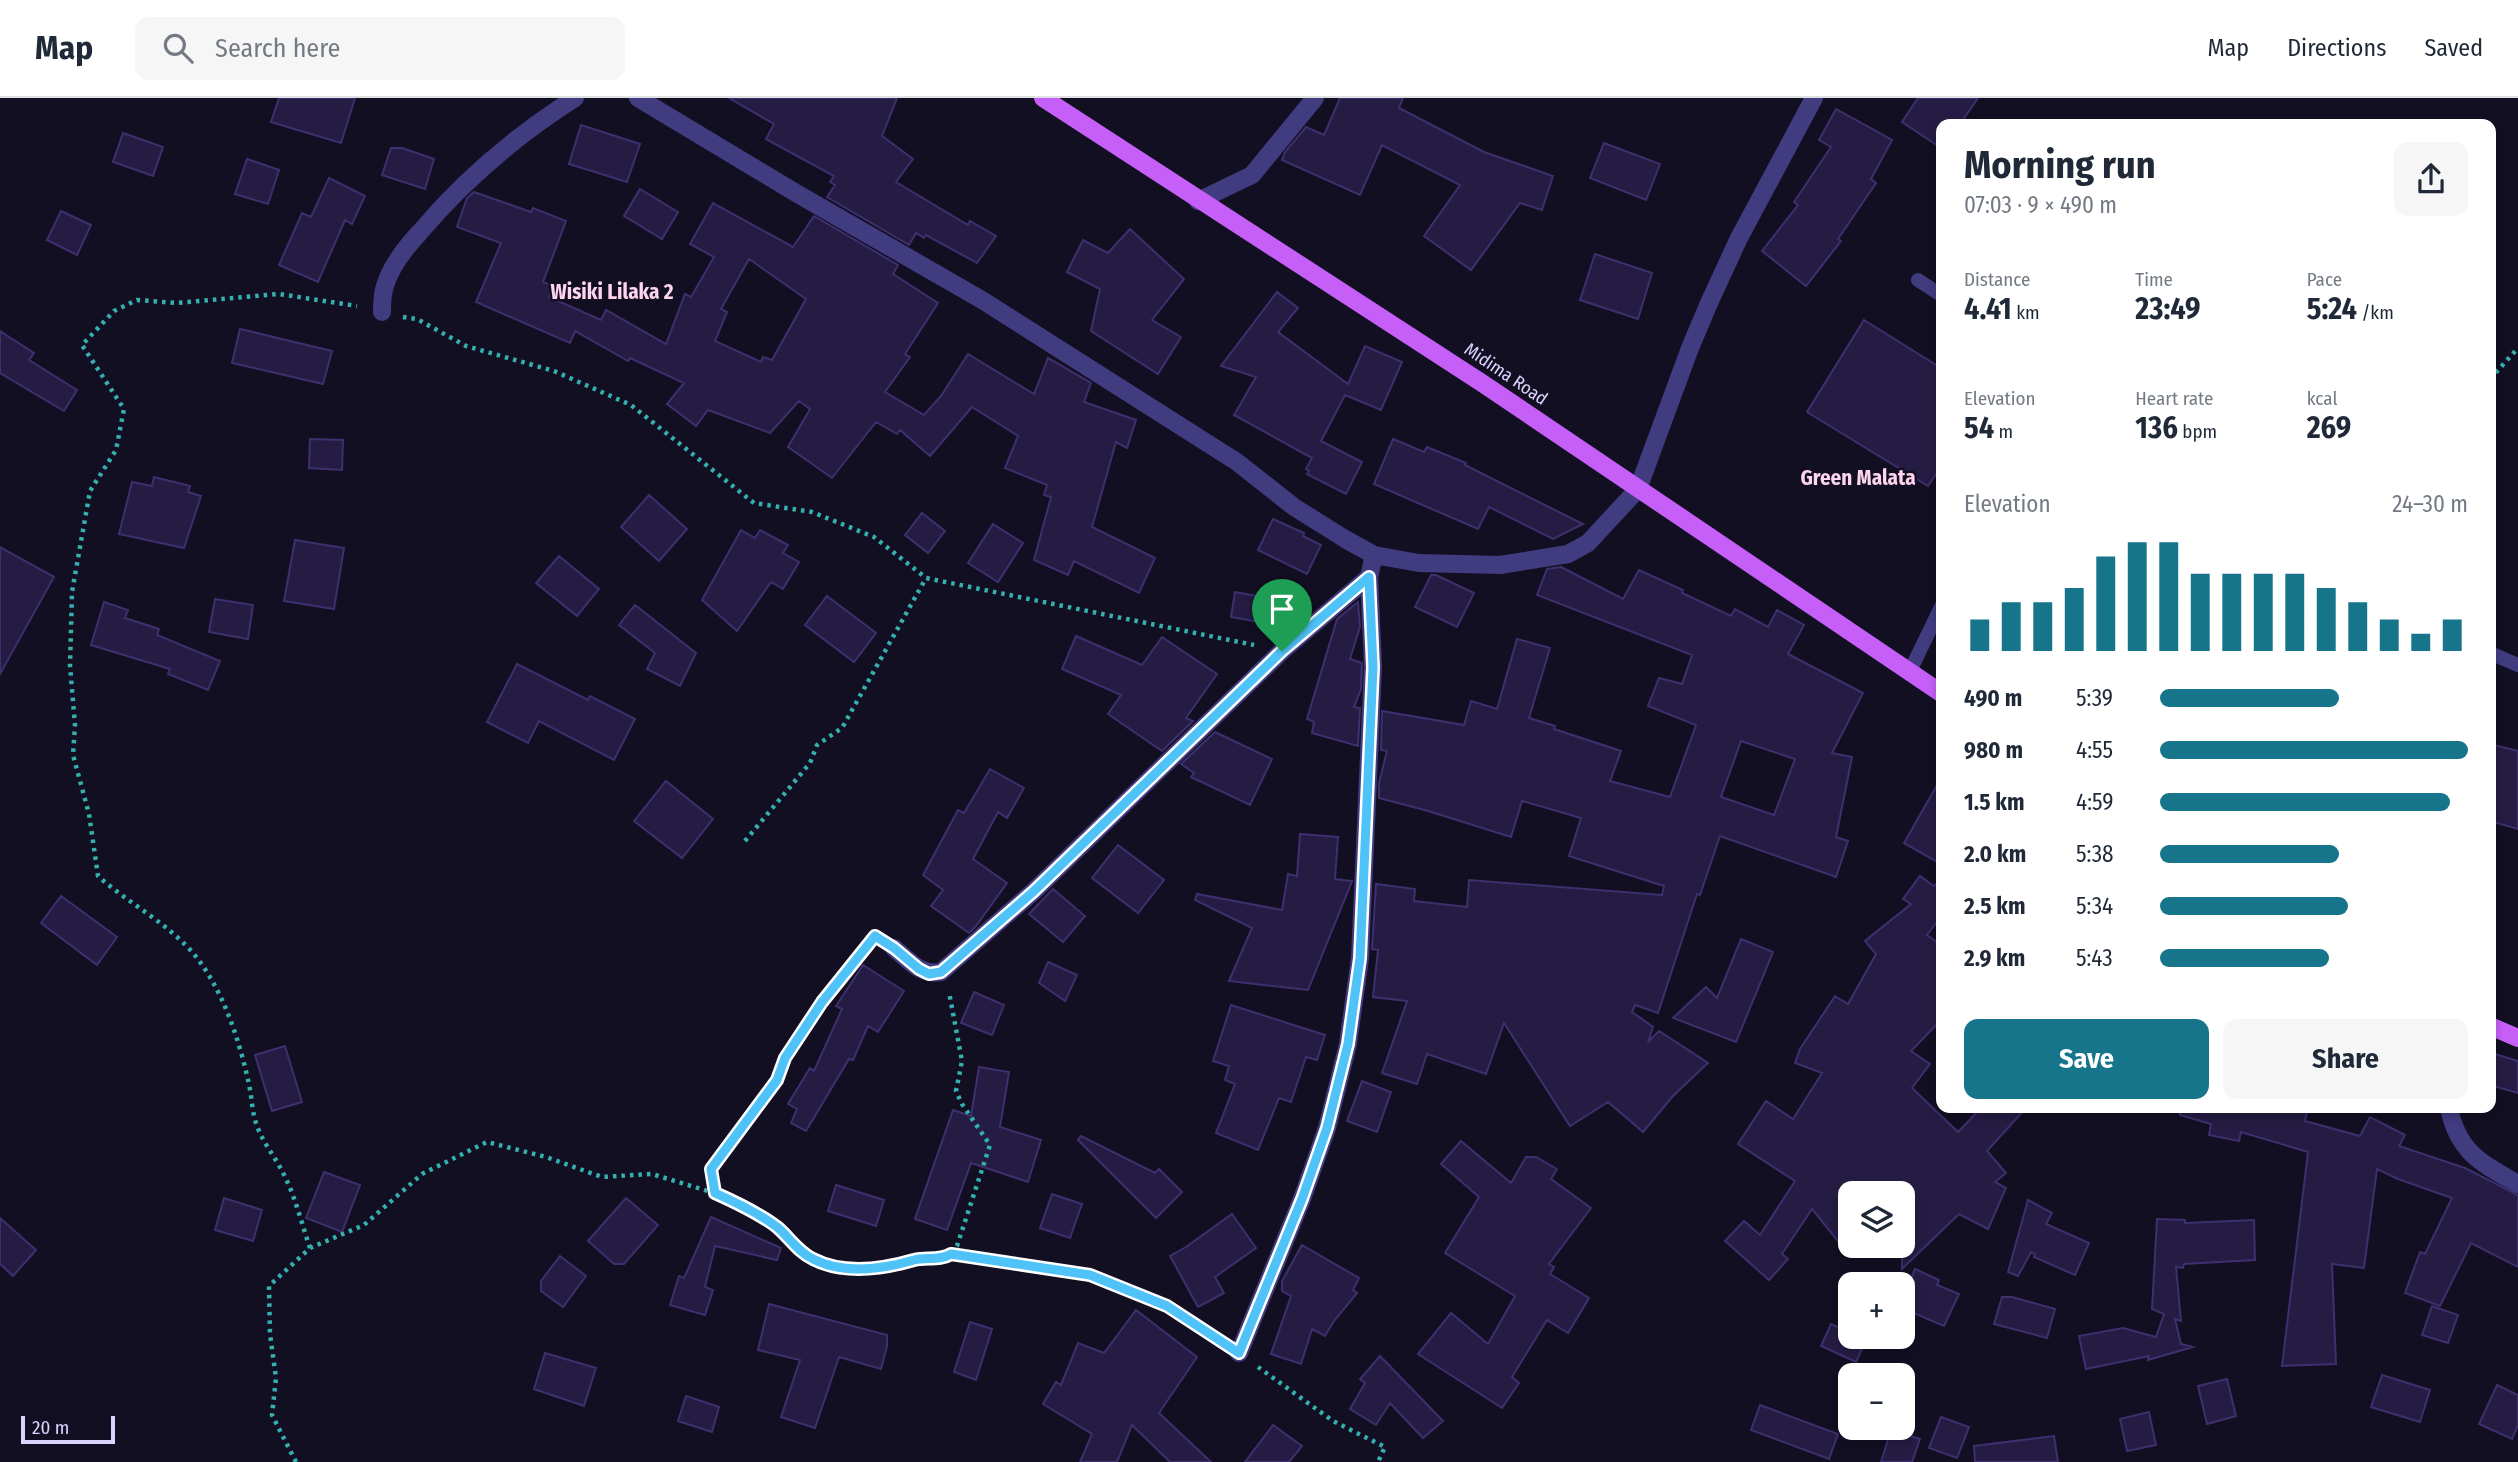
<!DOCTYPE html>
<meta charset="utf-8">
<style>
:root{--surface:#fff;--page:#f6f6f7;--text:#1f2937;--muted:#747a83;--line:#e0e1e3;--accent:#16758b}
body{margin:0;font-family:"Fira Sans Condensed",sans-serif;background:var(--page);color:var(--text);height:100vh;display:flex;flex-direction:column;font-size:26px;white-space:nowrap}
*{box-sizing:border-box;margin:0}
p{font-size:23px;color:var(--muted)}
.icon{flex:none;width:38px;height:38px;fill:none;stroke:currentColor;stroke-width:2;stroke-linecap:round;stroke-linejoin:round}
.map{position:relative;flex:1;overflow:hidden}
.drawer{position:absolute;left:1936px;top:21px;width:560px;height:994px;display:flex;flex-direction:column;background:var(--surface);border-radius:14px;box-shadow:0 4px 10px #0003}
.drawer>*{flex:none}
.tools{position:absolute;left:1838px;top:1083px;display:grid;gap:14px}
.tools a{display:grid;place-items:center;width:77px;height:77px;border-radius:14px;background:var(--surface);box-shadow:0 4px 10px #0003;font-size:35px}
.scale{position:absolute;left:21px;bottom:18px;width:94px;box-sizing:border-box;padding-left:7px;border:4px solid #d9d3fd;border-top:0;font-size:19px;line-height:24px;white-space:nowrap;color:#d9d3fd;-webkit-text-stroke:5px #130f23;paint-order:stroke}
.pin{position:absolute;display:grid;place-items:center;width:60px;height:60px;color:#fff;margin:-72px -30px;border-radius:50% 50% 50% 0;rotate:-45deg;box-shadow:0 0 7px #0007}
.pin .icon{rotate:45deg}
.round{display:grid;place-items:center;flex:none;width:74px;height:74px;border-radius:14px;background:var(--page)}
.overview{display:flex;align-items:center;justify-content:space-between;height:119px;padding:0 28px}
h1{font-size:38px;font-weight:700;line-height:52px}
.metrics{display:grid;grid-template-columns:repeat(3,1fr);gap:10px;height:119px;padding:7px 28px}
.metrics div{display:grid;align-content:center}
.metrics b{font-size:30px;font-weight:700}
.metrics small{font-size:19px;font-weight:400}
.metrics p{font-size:19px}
.chart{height:196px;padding:14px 28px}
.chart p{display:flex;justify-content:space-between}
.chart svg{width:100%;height:126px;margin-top:7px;stroke:var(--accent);stroke-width:6}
.action{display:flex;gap:14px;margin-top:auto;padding:14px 28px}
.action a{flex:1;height:80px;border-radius:14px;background:var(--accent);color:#fff;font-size:28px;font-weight:700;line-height:80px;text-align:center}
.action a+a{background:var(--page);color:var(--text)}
ul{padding:0 28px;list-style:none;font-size:23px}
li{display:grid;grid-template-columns:112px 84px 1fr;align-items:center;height:52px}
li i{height:18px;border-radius:9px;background:var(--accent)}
header{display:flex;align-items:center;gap:42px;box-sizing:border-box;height:98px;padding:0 35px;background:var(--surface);border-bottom:2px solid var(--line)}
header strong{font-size:33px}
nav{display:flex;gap:38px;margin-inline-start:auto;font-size:24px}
.search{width:490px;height:63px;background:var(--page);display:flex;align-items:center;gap:18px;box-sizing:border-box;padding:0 24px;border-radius:14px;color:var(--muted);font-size:26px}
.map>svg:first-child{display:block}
</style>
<header>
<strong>Map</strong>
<div class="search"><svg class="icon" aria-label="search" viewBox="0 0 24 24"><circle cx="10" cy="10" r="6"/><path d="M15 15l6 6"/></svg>Search here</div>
<nav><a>Map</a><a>Directions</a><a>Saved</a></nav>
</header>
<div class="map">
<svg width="2518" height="1364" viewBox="0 0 2518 1364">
<rect width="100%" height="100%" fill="#130f23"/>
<!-- building -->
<path fill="#251c43" stroke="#3e2f6e" stroke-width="2" fill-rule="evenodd" d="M 279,0 L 355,0 L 341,45 L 271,24 Z
M 729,0 L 897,0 L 882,38 L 913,61 L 896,84 L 968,127 L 970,123 L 996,138 L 977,165 L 926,137 L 924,140 L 916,135 L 909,147 L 827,99 L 835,87 L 830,84 L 834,78 L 766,41 L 774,26 Z
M 1340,0 L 1403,0 L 1399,10 L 1484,54 L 1553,78 L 1542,112 L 1520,105 L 1471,172 L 1424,138 L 1460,87 L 1382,47 L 1360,97 L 1282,62 L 1285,54 L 1306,29 L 1324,37 Z
M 1918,0 L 1978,0 L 1960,26 L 1941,26 L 1941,50 L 1902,24 Z
M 1836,11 L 1892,42 L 1871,81 L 1876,85 L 1838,141 L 1841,143 L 1806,188 L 1762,153 L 1798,107 L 1794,104 L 1831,49 L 1819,42 Z
M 581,27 L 640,46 L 627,84 L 569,66 Z
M 123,35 L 163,49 L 153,78 L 113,64 Z
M 1604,45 L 1660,66 L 1646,102 L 1590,80 Z
M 391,50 L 402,50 L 434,61 L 425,91 L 382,77 Z
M 247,61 L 279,72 L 268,106 L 235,96 Z
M 329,80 L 365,98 L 352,126 L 345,122 L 318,184 L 279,167 L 302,115 L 311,119 Z
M 640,91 L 678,114 L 662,141 L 624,118 Z
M 474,94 L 531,114 L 533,110 L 566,123 L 543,184 L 553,188 L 549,199 L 601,222 L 606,212 L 666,246 L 685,196 L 691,199 L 714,159 L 690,146 L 713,105 L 793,149 L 814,118 L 898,167 L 893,176 L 938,205 L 905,256 L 910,259 L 885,294 L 924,317 L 941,298 L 968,256 L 1034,296 L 1048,260 L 1091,285 L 1084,304 L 1136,322 L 1127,350 L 1116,344 L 1092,429 L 1155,460 L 1139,495 L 1074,463 L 1068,477 L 1034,462 L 1051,399 L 1044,397 L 1047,387 L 1005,370 L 1018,338 L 972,309 L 930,358 L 900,332 L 897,336 L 876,324 L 832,380 L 788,349 L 810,311 L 799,303 L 770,335 L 708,312 L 696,328 L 667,306 L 684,285 L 630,260 L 628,263 L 575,233 L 570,245 L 476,204 L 501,145 L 457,129 L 467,100 ZM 749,161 L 806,201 L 772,262 L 763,259 L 761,264 L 715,243 L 727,214 L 721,211 Z
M 61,113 L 91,127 L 77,157 L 47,142 Z
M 1130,131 L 1184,181 L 1152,222 L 1181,239 L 1158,276 L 1091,233 L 1100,191 L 1067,174 L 1083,142 L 1108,155 Z
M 1595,156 L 1652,175 L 1638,221 L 1580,202 Z
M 1277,194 L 1298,210 L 1278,234 L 1348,286 L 1365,248 L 1402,264 L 1381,312 L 1345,297 L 1321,343 L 1362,364 L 1346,396 L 1307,376 L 1309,373 L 1306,371 L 1312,360 L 1234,317 L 1256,279 L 1221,268 Z
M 1864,222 L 1941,270 L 1941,369 L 1928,388 L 1807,314 Z
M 240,231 L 332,253 L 323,286 L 232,265 Z
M 0,233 L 34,255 L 29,262 L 77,292 L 64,313 L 0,275 Z
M 310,341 L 343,342 L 342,372 L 309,370 Z
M 1393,341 L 1424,354 L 1427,349 L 1466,365 L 1465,367 L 1583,426 L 1553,441 L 1489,409 L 1478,431 L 1374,386 Z
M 154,379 L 190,388 L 188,394 L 201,398 L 184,450 L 119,436 L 132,384 L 152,388 Z
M 649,397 L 687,431 L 659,463 L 621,429 Z
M 922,415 L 945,433 L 928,455 L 905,437 Z
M 1273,421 L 1304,435 L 1303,438 L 1321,447 L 1307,476 L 1258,452 Z
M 993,426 L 1023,445 L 998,484 L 968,465 Z
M 741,432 L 755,440 L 760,432 L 788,447 L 783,455 L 799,464 L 783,491 L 771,484 L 737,533 L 702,502 Z
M 295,442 L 344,450 L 334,511 L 284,503 Z
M 0,449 L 54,479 L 0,576 Z
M 559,458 L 599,491 L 577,518 L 536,485 Z
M 1561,469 L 1623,501 L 1639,472 L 1683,492 L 1682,495 L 1731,518 L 1735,511 L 1768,529 L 1777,512 L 1804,527 L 1788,556 L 1863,595 L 1832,655 L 1852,659 L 1836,739 L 1848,743 L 1836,779 L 1720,738 L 1700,797 L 1697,796 L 1658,915 L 1635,907 L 1632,914 L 1653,929 L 1648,944 L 1659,933 L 1708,965 L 1673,998 L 1643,1034 L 1608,1004 L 1570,1028 L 1504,925 L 1486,976 L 1427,956 L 1417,986 L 1382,975 L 1407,903 L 1373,899 L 1378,852 L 1372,851 L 1376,786 L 1415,791 L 1414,803 L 1467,809 L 1469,782 L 1662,797 L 1664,788 L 1569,758 L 1581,720 L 1522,703 L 1511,739 L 1428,713 L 1379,700 L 1379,685 L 1387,653 L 1381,652 L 1382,613 L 1464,627 L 1471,603 L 1497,611 L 1517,541 L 1550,550 L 1529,620 L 1555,628 L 1554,631 L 1621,653 L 1610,683 L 1670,699 L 1696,627 L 1648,608 L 1659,580 L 1682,586 L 1692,557 L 1537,497 L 1547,471 ZM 1741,643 L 1795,661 L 1774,717 L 1721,699 Z
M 1431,477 L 1436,477 L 1474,495 L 1457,529 L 1415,509 Z
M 1235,494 L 1275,501 L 1271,526 L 1231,519 Z
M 827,498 L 876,535 L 854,564 L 805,527 Z
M 215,501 L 253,507 L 248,541 L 209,534 Z
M 104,504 L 128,512 L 125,520 L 159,531 L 157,537 L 220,563 L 208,592 L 168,576 L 170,571 L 91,547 Z
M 1358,504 L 1360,529 L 1350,561 L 1362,565 L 1361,591 L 1354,609 L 1360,610 L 1358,648 L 1312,635 L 1314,624 L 1307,621 L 1337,521 Z
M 635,507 L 696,555 L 680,588 L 647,571 L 655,555 L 619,527 Z
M 1076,538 L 1142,567 L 1162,539 L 1217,576 L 1186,620 L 1193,623 L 1162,653 L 1108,616 L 1121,597 L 1062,571 Z
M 517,566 L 588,602 L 590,598 L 635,621 L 614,662 L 539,623 L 528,645 L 487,624 Z
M 1215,634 L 1272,661 L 1250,707 L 1191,679 L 1194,675 L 1181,666 Z
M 2490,646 L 2518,653 L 2518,731 L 2490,723 Z
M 990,671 L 1024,690 L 1007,720 L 998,714 L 973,761 L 1007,785 L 976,828 L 969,835 L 931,808 L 943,792 L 923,777 L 958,712 L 964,715 Z
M 1941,680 L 1941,766 L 1904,745 Z
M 666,683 L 713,721 L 682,760 L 634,723 Z
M 1300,736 L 1338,739 L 1335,781 L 1352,783 L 1308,892 L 1229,883 L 1252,830 L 1195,802 L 1197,796 L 1282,812 L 1288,776 L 1297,778 Z
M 1118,747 L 1164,782 L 1138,815 L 1092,780 Z
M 1920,778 L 1934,788 L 1941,782 L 1941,828 L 1936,825 L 1927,837 L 1941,847 L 1941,922 L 1911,953 L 1930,966 L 1912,990 L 1958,1034 L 1981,1010 L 2026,1010 L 1987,1053 L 2006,1075 L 1995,1084 L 2006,1090 L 1988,1131 L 1959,1116 L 1902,1171 L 1902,1096 L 1850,1096 L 1850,1158 L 1812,1111 L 1782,1156 L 1788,1161 L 1769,1182 L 1725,1143 L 1744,1123 L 1760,1137 L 1795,1083 L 1738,1046 L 1766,1003 L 1793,1021 L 1822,975 L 1795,965 L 1800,951 L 1835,898 L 1848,906 L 1876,856 L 1865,843 L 1911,806 L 1903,801 Z
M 1053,791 L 1085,818 L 1063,844 L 1029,816 Z
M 61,798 L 117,839 L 97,867 L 41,825 Z
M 1741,841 L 1773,854 L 1736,944 L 1673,920 L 1706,889 L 1717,900 Z
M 1048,864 L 1077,877 L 1065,903 L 1039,885 Z
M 863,867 L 904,893 L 878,934 L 868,928 L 853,962 L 849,961 L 806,1033 L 791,1025 L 797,1011 L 788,1006 L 810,970 L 814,973 L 842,911 L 836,908 Z
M 974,894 L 1004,907 L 992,937 L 961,925 Z
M 1231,907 L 1325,937 L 1317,962 L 1306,959 L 1291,1004 L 1279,1000 L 1258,1052 L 1216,1035 L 1235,986 L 1225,982 L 1229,968 L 1213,963 Z
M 285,948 L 302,1004 L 272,1013 L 255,957 Z
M 2495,956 L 2518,963 L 2518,995 L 2490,987 L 2490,973 Z
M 979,969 L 1009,974 L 1000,1029 L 1041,1042 L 1028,1084 L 971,1065 L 947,1132 L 915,1121 L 953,1012 L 971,1018 Z
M 1362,983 L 1391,994 L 1377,1034 L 1347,1023 Z
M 2181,1010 L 2308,1010 L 2305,1023 L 2360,1038 L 2370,1019 L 2405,1037 L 2399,1048 L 2465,1070 L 2518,1097 L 2518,1169 L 2471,1145 L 2440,1208 L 2405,1195 L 2420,1154 L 2425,1156 L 2452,1100 L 2398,1081 L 2377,1071 L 2364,1170 L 2332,1166 L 2336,1266 L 2282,1268 L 2308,1054 L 2241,1034 L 2239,1043 L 2209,1037 L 2211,1026 L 2180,1017 Z
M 1081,1038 L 1155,1075 L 1159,1071 L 1182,1094 L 1156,1120 L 1078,1042 Z
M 1461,1043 L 1511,1085 L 1526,1059 L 1536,1059 L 1557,1071 L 1551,1081 L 1591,1110 L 1549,1166 L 1554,1169 L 1550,1176 L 1589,1200 L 1568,1235 L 1547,1222 L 1512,1279 L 1519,1285 L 1502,1310 L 1418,1256 L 1451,1215 L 1488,1246 L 1515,1198 L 1445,1155 L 1479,1099 L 1441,1066 Z
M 324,1074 L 360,1087 L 342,1134 L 306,1120 Z
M 836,1087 L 884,1102 L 876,1128 L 828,1113 Z
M 1052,1096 L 1082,1106 L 1070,1140 L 1040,1130 Z
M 224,1100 L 262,1112 L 253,1143 L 215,1132 Z
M 626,1100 L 658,1127 L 624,1166 L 614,1166 L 588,1143 Z
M 2028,1102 L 2052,1115 L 2046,1126 L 2089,1145 L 2075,1177 L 2034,1159 L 2035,1156 L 2031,1154 L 2018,1178 L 2008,1174 Z
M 1232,1116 L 1256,1150 L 1215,1179 L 1224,1195 L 1198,1209 L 1170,1158 L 1186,1149 Z
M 711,1119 L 781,1150 L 777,1162 L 715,1148 L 705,1189 L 713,1192 L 705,1217 L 670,1207 L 679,1178 L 684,1180 Z
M 0,1120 L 36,1152 L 13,1178 L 0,1166 Z
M 2157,1121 L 2185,1122 L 2185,1125 L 2254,1122 L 2255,1162 L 2184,1166 L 2183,1170 L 2176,1169 L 2181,1223 L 2175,1221 L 2181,1246 L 2193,1249 L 2148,1262 L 2149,1258 L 2086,1271 L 2079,1238 L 2123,1230 L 2156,1239 L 2164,1216 L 2152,1211 Z
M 1302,1147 L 1359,1180 L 1353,1192 L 1357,1195 L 1334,1223 L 1325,1238 L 1312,1231 L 1301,1266 L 1271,1256 L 1291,1198 L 1282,1193 L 1282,1183 Z
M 560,1158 L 586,1178 L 563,1209 L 541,1193 L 541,1183 Z
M 1915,1171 L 1939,1182 L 1937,1187 L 1959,1196 L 1944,1228 L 1902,1210 L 1902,1201 Z
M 2002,1199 L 2012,1199 L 2055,1211 L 2047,1240 L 1994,1226 Z
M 769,1206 L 887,1237 L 887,1248 L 881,1271 L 839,1259 L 815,1330 L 781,1319 L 800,1262 L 758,1252 Z
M 2432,1208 L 2458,1217 L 2448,1245 L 2422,1237 Z
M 1136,1212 L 1197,1259 L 1159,1315 L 1211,1364 L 1170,1364 L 1132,1327 L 1117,1364 L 1080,1364 L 1092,1336 L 1043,1306 L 1056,1284 L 1061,1287 L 1078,1245 L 1104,1255 Z
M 970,1224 L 992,1231 L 976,1282 L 954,1274 Z
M 1831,1226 L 1850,1235 L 1850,1239 L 1858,1239 L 1866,1243 L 1856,1264 L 1821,1248 Z
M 545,1255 L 596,1270 L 584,1308 L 534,1291 Z
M 1380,1258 L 1443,1323 L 1423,1340 L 1390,1305 L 1376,1327 L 1350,1311 L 1365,1285 L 1360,1281 Z
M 2382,1277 L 2430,1292 L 2420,1324 L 2371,1309 Z
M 2227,1281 L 2236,1318 L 2207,1326 L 2198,1288 Z
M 2497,1287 L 2518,1297 L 2518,1327 L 2512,1341 L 2479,1326 Z
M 686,1298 L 719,1309 L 712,1334 L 678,1323 Z
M 1760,1307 L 1838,1336 L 1829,1361 L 1751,1332 Z
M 2149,1314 L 2156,1347 L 2127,1353 L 2120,1321 Z
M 1941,1319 L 1969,1329 L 1957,1360 L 1929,1350 Z
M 1273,1327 L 1302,1348 L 1289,1364 L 1245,1364 Z
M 1891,1332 L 1920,1341 L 1912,1364 L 1881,1364 Z
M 2054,1338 L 2058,1364 L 1975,1364 L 1974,1348 Z"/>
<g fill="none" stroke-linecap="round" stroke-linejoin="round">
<!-- path -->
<path stroke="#34b0ae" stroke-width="4.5" stroke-dasharray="3.5 5" stroke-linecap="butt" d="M 403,219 L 417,221 L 466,248 L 554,273 L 631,307 L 754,405 L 812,414 L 874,439 L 926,480 L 1254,547
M 2490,281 L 2518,250
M 745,743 L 810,665 L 817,647 L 842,630 L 926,480
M 868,847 L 822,904 L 785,960 L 777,982 L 711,1071 L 715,1095 L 774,1126 L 810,1160 L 822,1165 L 845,1170 L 875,1171 L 920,1161 L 945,1160 L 957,1148 L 990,1047 L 962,1006 L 956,993 L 962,963 L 949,894
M 310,1150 C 302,1127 296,1101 285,1079 C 277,1061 264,1047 257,1028 C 252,1015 252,1000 249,986 C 239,941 223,891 193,855 C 166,824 128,805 98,778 L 89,716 L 73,657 L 75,627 L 70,568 L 72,494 L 90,393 L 116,352 L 124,311 L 82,247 L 114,213 L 137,202 L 177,205 L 279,196 L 357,208
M 952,1156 L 1090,1177 L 1167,1208 L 1220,1241
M 1258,1269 L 1333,1323 L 1385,1349 L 1378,1364
M 296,1364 L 272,1317 L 276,1280 L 270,1236 L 269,1188 L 310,1150 L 364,1127 L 422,1076 L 487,1044 L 546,1059 L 602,1079 L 652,1076 L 714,1095"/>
<!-- service -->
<path stroke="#413c80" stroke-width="14" d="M 1918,182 L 1941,197
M 2490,555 L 2518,567
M 1909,575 L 1941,509"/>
<!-- minor -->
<path stroke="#413c80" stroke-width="18" d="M 638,0 L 796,95 L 982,202 L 1237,364 L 1294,409 L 1345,441 L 1374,457 L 1419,465 L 1500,467 L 1568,456 L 1588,445 L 1638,391 L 1690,250 L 1709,205 L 1739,140 L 1814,0
M 1198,103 L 1252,77 L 1315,0
M 382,214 C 382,205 382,196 385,188 C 391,167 406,149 420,134 C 464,82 517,37 575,0
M 894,850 C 910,863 919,877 941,874 L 1034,793 L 1282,553 L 1369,479
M 2449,1010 C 2458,1054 2481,1065 2518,1086
M 1239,1255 L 1302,1101 L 1327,1030 L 1348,946 L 1360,860 L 1373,568 L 1369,479 L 1374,457"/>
<!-- primary -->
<path stroke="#c55ff8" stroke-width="18" d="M 1043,0 L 1482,285 L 1941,595
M 2490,928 L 2518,940"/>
</g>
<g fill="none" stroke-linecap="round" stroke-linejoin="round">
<defs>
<path id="route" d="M 1369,479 L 1373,569 L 1360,860 L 1348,946 L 1327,1030 L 1302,1101 L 1239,1255 L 1167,1208 L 1090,1177 L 951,1156 C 940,1163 926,1159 914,1162 C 883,1171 844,1177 813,1161 C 798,1154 789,1139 777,1129 C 759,1115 735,1104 715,1095 L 711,1071 L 777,982 L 785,960 L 822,904 L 875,838 L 894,850 L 919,871 L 929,876 L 941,874 L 1034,793 L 1282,553 Z"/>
</defs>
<!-- route casing -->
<use href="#route" stroke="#fff" stroke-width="14"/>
<!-- route -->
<use href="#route" stroke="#4fc3f7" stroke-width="9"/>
</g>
<g text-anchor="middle" stroke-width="5" stroke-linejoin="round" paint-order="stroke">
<!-- street labels -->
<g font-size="18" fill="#d9d3fd" stroke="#130f23">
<text transform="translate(1506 276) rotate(34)" y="6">Midima Road</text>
</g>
<!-- quarter labels -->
<g font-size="21" font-weight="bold" fill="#fdd5ed" stroke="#130f23">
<text x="612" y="201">Wisiki Lilaka 2</text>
<text x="1858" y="387">Green Malata</text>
</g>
</g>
</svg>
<div class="tools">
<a><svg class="icon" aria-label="layers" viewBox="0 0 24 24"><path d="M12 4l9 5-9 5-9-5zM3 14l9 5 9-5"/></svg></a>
<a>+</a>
<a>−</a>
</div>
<div class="scale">20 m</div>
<div class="pin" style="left:1282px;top:553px;background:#1e9e55"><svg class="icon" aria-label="arrive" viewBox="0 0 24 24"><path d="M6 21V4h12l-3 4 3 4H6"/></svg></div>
<section class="drawer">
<div class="overview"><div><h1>Morning run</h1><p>07:03 · 9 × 490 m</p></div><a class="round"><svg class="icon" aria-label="share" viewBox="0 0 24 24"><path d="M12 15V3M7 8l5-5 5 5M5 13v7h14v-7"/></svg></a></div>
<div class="metrics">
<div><p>Distance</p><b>4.41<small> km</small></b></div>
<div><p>Time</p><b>23:49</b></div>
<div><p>Pace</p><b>5:24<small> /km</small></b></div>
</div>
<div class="metrics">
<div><p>Elevation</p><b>54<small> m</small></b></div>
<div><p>Heart rate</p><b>136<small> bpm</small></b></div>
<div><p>kcal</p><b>269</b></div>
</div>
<div class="chart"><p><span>Elevation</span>24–30 m</p>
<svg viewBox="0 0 160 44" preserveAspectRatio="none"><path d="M5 44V33M15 44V27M25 44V27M35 44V22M45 44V11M55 44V6M65 44V6M75 44V17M85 44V17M95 44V17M105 44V17M115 44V22M125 44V27M135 44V33M145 44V38M155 44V33"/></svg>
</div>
<ul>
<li><b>490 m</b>5:39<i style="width:58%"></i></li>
<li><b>980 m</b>4:55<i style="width:100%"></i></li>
<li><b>1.5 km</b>4:59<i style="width:94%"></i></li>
<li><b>2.0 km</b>5:38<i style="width:58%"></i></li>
<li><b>2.5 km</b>5:34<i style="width:61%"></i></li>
<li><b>2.9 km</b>5:43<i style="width:55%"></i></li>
</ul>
<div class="action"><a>Save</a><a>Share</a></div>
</section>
</div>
